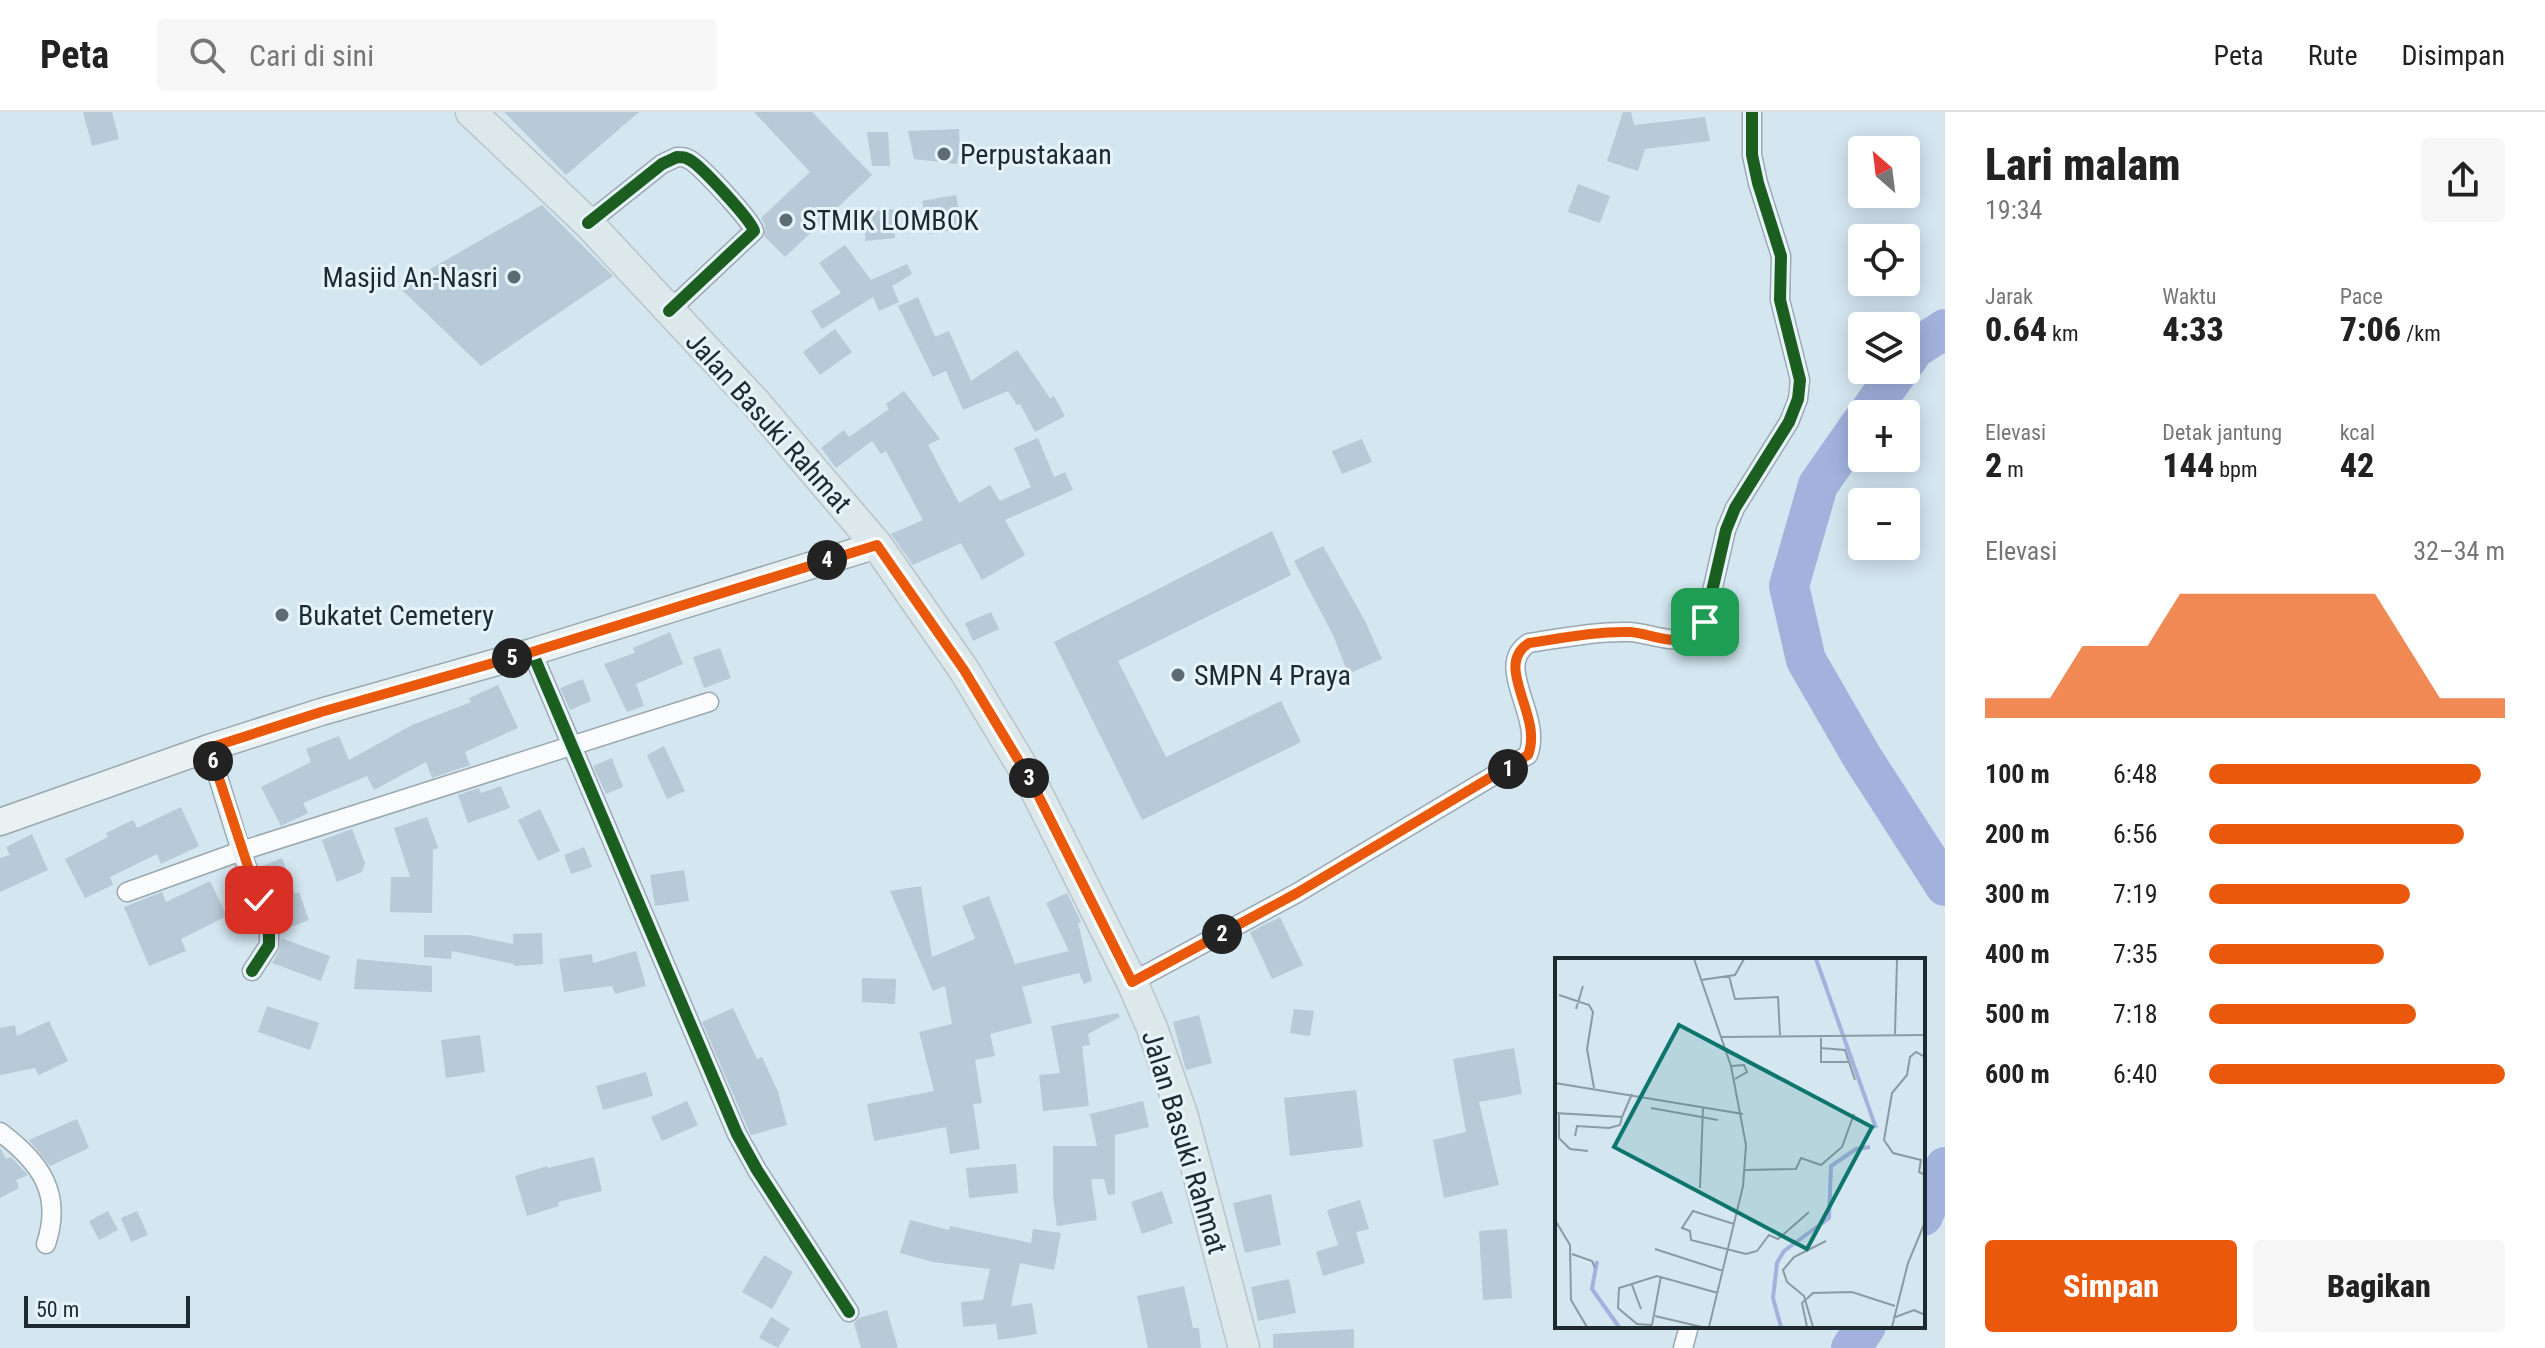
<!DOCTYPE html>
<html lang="id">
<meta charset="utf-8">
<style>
:root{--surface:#fff;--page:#f6f6f6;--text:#222;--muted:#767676;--line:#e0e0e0;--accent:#ea580c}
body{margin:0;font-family:"Roboto Condensed",sans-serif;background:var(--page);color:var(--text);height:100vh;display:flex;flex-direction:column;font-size:30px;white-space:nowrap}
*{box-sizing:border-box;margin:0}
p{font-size:26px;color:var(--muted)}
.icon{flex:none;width:44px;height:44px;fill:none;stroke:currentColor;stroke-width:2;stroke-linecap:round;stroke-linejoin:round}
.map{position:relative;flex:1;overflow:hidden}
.side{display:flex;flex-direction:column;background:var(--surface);width:600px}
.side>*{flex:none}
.needle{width:52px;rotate:332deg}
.controls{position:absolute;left:1848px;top:24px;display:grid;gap:16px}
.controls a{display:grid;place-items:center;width:72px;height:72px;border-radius:8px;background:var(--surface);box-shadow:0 4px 20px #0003;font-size:40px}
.scale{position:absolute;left:24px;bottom:20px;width:166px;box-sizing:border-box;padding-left:8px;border:4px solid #1d2a31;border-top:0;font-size:22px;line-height:28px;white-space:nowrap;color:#1d2a31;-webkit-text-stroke:6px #e6f3fb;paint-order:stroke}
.pin{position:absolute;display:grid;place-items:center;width:68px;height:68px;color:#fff;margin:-34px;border-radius:16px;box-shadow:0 4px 12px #0006}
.km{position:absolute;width:40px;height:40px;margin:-20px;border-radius:50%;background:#222;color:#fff;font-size:22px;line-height:40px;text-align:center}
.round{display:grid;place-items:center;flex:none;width:84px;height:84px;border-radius:8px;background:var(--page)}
.overview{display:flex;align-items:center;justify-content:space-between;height:136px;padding:0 40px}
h1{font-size:44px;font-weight:800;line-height:60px}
.metrics{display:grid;grid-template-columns:repeat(3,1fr);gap:12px;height:136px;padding:8px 40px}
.metrics div{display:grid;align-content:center}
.metrics b{font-size:34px;font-weight:800}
.metrics small{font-size:22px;font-weight:400}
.metrics p{font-size:22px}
.chart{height:224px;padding:16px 40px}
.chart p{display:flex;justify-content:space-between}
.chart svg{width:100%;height:144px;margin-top:8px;fill:var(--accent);opacity:.7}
.cta{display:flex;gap:16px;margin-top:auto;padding:16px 40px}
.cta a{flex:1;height:92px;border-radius:8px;background:var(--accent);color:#fff;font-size:32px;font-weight:800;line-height:92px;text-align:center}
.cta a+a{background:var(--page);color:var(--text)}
ul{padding:0 40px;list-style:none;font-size:26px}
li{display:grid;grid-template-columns:128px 96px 1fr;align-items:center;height:60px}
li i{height:20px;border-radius:10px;background:var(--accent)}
header{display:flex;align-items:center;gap:48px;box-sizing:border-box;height:112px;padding:0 40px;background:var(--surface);border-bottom:2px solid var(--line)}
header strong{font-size:38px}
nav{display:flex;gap:44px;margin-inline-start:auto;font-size:28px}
.search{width:560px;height:72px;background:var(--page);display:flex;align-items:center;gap:20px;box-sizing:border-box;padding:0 28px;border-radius:8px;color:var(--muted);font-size:30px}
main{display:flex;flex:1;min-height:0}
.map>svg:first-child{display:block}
</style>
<header>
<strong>Peta</strong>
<div class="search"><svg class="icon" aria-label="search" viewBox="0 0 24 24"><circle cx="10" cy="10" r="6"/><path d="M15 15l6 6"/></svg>Cari di sini</div>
<nav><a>Peta</a><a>Rute</a><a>Disimpan</a></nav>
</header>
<main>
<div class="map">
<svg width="1945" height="1236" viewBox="0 0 1945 1236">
<rect width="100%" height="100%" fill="#d4e6f0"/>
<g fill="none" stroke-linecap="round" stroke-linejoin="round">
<!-- river -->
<path stroke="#a2b2dd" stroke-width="40" d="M 1906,249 L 1914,237 L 1945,217
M 1868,302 L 1899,258
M 1862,310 L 1818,373 L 1789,474 L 1806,548 L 1862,645 L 1945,774
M 1923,1104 L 1945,1055
M 1851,1236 L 1866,1214"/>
</g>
<!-- building -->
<path fill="#b8c9d7" d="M 83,0 L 112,0 L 119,27 L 92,34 Z
M 504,0 L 639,0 L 566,63 Z
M 754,0 L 812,0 L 872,63 L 785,145 L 764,124 L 765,114 L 761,106 L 810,60 Z
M 1623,0 L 1631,0 L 1634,13 L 1705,5 L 1710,29 L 1645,37 L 1638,59 L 1607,49 Z
M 959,17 L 960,34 L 957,52 L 914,47 L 908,19 Z
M 867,20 L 888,20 L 890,54 L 872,54 Z
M 1578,72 L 1610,84 L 1600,111 L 1568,100 Z
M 956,83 L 962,117 L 928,122 L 922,89 Z
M 542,93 L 613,164 L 481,254 L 399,175 Z
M 893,97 L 895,126 L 865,129 L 865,100 Z
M 845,133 L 871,168 L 907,152 L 912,162 L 892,174 L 899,190 L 879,199 L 873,185 L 822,217 L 811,199 L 841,181 L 819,151 Z
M 918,185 L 935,225 L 949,219 L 971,269 L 1017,238 L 1050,286 L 1054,284 L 1065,304 L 1035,320 L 1020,292 L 1017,293 L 1008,279 L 963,298 L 946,259 L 933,265 L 898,194 Z
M 835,217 L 852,240 L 820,263 L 803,240 Z
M 904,279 L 940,327 L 928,333 L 959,391 L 990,373 L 1000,389 L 1031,375 L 1014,336 L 1038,326 L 1054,365 L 1065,360 L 1073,378 L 1005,408 L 1025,443 L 982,468 L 961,431 L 913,453 L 891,422 L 923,408 L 886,339 L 881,342 L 872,329 L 836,356 L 821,336 L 844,318 L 849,325 L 889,297 L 886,292 Z
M 1362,327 L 1372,350 L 1342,362 L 1332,339 Z
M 1272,419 L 1291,463 L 1118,549 L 1166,645 L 1281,589 L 1301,630 L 1142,708 L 1054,530 Z
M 1323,434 L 1365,509 L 1382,547 L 1348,562 L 1333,523 L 1294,449 Z
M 991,500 L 999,517 L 973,529 L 965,511 Z
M 670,520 L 683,552 L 636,572 L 644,594 L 627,600 L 604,552 L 635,541 L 633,536 Z
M 720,536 L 731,566 L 704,576 L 693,545 Z
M 583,567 L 591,589 L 570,598 L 560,576 Z
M 498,573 L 518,616 L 465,640 L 470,653 L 432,666 L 426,650 L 374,678 L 367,664 L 303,691 L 308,701 L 281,714 L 261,675 L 311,650 L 306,637 L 339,624 L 349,648 L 412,613 L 471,590 L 469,586 Z
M 664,634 L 685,679 L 667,687 L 647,643 Z
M 612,646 L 623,675 L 606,682 L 593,654 Z
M 501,674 L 510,696 L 468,711 L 458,683 L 479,676 L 481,681 Z
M 181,695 L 199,734 L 161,752 L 157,742 L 110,765 L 113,773 L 85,786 L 65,747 L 108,725 L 106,721 L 133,708 L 137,716 Z
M 540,697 L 560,739 L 538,749 L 518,708 Z
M 427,705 L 438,736 L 433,738 L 432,801 L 390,800 L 391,765 L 410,765 L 394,716 Z
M 352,717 L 365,751 L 362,760 L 337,770 L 322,728 Z
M 32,722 L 48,758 L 0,780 L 0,746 L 10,743 L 6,735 Z
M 584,735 L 592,755 L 571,762 L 564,743 Z
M 282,746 L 295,782 L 299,780 L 309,808 L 281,819 L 260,755 Z
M 684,758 L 689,789 L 655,794 L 650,763 Z
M 210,769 L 227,804 L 181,827 L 186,839 L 149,854 L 124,795 L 162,780 L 166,790 Z
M 921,774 L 932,845 L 975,827 L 962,794 L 989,784 L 1015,852 L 1069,839 L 1046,791 L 1067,781 L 1081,810 L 1078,811 L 1092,869 L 1084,872 L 1079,861 L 1022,875 L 1032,911 L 990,922 L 995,944 L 975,948 L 982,991 L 973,992 L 980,1037 L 950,1042 L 946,1015 L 874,1029 L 867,992 L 934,979 L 919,920 L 952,912 L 945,874 L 933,879 L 890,779 Z
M 1280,805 L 1303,853 L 1272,867 L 1250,820 Z
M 542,821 L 543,852 L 514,854 L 514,852 L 452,839 L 451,847 L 424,845 L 424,823 L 469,823 L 513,832 L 513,822 Z
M 281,826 L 330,844 L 321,869 L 272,851 L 279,839 Z
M 636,839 L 646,874 L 615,882 L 612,874 L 564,880 L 559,847 L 592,842 L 593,851 Z
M 357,847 L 432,854 L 432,880 L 354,877 Z
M 862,866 L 896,867 L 895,892 L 862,890 Z
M 267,894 L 319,911 L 310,938 L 258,920 Z
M 733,896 L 757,947 L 762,945 L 778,980 L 787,1013 L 751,1023 L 748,1017 L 702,910 Z
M 1294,897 L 1314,899 L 1310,924 L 1290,921 Z
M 1118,901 L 1120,905 L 1088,922 L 1090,933 L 1082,934 L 1089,994 L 1043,999 L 1039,963 L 1060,961 L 1051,914 Z
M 1199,903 L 1212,951 L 1186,958 L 1173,910 Z
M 49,909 L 68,949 L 39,963 L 35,956 L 0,963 L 0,916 L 15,913 L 17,924 Z
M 480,923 L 485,960 L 446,966 L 441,928 Z
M 1514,936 L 1522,982 L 1479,990 L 1499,1073 L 1444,1086 L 1433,1028 L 1466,1020 L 1453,947 Z
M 646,960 L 653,984 L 603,998 L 596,974 Z
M 1356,978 L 1363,1035 L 1290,1044 L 1284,986 Z
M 687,989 L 698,1013 L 662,1029 L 651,1005 Z
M 1143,989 L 1149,1015 L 1115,1023 L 1115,1082 L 1108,1083 L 1104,1067 L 1091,1067 L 1097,1108 L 1057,1114 L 1053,1083 L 1053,1034 L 1097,1034 L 1090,1002 Z
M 77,1007 L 89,1036 L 50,1054 L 29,1028 Z
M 0,1036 L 6,1047 L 11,1045 L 28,1063 L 16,1068 L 19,1076 L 0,1086 Z
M 594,1045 L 602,1079 L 558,1090 L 559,1094 L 527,1104 L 515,1064 L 547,1054 L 548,1056 Z
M 1016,1052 L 1018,1081 L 969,1086 L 966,1056 Z
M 1162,1079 L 1173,1111 L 1142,1122 L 1131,1090 Z
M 1271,1082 L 1281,1133 L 1245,1141 L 1233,1091 Z
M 1360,1088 L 1369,1117 L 1356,1120 L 1365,1151 L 1323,1164 L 1316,1140 L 1338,1133 L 1327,1098 Z
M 108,1099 L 118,1118 L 99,1128 L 89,1109 Z
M 137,1099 L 148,1123 L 131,1130 L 121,1106 Z
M 910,1108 L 949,1118 L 950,1114 L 1031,1131 L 1033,1117 L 1061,1121 L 1054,1158 L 1020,1151 L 1011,1194 L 1032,1191 L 1037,1222 L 998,1228 L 996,1212 L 963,1215 L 961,1190 L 983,1188 L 990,1157 L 933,1150 L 900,1141 Z
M 1507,1117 L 1512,1186 L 1483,1188 L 1479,1119 Z
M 764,1143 L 793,1160 L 772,1197 L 742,1180 Z
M 1289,1167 L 1296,1201 L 1258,1209 L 1251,1175 Z
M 1184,1174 L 1193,1216 L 1199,1216 L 1201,1236 L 1148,1236 L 1137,1184 Z
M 887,1198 L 898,1236 L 861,1236 L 854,1211 L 859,1206 Z
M 771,1205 L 790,1217 L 778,1236 L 759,1226 Z
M 1354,1217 L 1354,1236 L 1273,1236 L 1273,1222 Z"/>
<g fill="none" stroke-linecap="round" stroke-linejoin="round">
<defs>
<path id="street" d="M 588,111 L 662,52 L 677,45 C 683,45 685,45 690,48 C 701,54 751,108 754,119 L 669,199
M 532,540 L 737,1022 L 757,1058 L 849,1200
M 209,636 L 241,739 L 269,815 L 269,833 L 252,859
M 127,780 L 241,739 L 709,590
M 1132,870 L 1297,781 L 1528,643 C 1544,604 1492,554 1529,531 C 1563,526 1596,519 1630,520 C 1648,521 1668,531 1686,526 C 1694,523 1699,517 1705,510 L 1726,418 L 1735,396 L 1789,310 L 1798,287 L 1800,268 L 1780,188 L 1781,144 L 1758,71 L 1752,43 L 1752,0
M 0,1020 C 40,1050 63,1081 46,1132
M 1683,1236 L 1689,1214"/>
<path id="secondary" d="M 0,710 L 209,636 L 321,600 L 532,540 L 877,433"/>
<path id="primary" d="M 471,0 L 588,111 L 755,290 L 877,433 L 964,558 L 1031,669 L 1132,870 L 1152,916 L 1183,1005 L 1244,1236"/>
</defs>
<!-- street casing -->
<use href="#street" stroke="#9aa8b0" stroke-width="21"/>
<!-- secondary casing -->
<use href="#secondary" stroke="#9aa8b0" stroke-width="29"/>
<!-- primary casing -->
<use href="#primary" stroke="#bac4c8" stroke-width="33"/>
<!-- street -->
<use href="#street" stroke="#f9fbfd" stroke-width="18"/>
<!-- secondary -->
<use href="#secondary" stroke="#eaf1f3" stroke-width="26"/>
<!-- primary -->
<use href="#primary" stroke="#dce8ea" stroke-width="30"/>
<defs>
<path id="cycleway" d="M 588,111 L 662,52 L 677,45 C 683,45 685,45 690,48 C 701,54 751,108 754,119 L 669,199
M 532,540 L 737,1022 L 757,1058 L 849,1200
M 209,636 L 241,739 L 269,815 L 269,833 L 252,859
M 1132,870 L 1297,781 L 1528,643 C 1544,604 1492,554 1529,531 C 1563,526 1596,519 1630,520 C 1648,521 1668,531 1686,526 C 1694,523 1699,517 1705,510 L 1726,418 L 1735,396 L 1789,310 L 1798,287 L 1800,268 L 1780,188 L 1781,144 L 1758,71 L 1752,43 L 1752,0"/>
</defs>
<!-- cycleway casing -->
<use href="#cycleway" stroke="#e6f3fb" stroke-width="17"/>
<!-- cycleway -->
<use href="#cycleway" stroke="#1b5e20" stroke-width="12"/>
</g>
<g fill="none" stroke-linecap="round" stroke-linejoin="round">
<defs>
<path id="route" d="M 259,788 L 209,636 L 321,600 L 532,540 L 877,433 L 964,558 L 1031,669 L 1132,870 L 1297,781 L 1528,643 C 1544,604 1492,554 1529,531 C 1563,526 1596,519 1630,520 C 1648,521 1668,532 1686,526 C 1694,523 1699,517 1705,510"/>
</defs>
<!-- route casing -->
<use href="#route" stroke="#fff" stroke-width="16"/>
<!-- route -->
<use href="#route" stroke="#ea580c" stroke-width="10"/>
</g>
<!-- markers -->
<g fill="#5d6c74" stroke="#e6f3fb" stroke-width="3">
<circle cx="944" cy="42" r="8"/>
<circle cx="786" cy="108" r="8"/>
<circle cx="514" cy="165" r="8"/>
<circle cx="282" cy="503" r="8"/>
<circle cx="1178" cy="563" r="8"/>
</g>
<g text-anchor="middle" stroke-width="6" stroke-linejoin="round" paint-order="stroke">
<!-- poi labels -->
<g font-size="28" fill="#1d2a31" stroke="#e6f3fb" text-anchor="start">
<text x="960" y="52">Perpustakaan</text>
<text x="802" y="118">STMIK LOMBOK</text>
<text x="498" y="175" text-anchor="end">Masjid An-Nasri</text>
<text x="298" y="513">Bukatet Cemetery</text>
<text x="1194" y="573">SMPN 4 Praya</text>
</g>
<!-- street labels -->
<g font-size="28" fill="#1d2a31" stroke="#e6f3fb">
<text transform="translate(769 310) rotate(48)" y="10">Jalan Basuki Rahmat</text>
<text transform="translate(1185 1030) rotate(73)" y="10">Jalan Basuki Rahmat</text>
</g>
</g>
<!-- overview -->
<g transform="translate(1555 846)">
<rect width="370" height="370" fill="#d4e6f0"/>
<path fill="none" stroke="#a2b2dd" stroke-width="4" d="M 261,1 L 321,170M 42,303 L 37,331 L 64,369M 226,369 L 218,340 L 222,305 L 229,293 L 274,260 L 276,208 L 301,191 L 315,189"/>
<path fill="none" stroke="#8b9ba4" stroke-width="2" d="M 139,1 L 176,108 L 191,187 L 188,228 L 154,369M 174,18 L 180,41 L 223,39 L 225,77M 146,22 L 180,17 L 189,1M 4,37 L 34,47 L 38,54 L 32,91 L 39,130M 21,51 L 28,28M 340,76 L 342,1M 166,79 L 370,77M 266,80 L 266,104 L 293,104M 265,90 L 290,92 L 300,122M 370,99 L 361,94 L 355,99 L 352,117 L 337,135 L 329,182 L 338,195 L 366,202 L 364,214 L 370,217M 176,108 L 189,107 L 192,114 L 180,121M 0,125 L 188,156M 96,150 L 163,162M 0,155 L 67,159 L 65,167 L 54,170 L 22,168 L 20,178M 4,155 L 4,180 L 15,191 L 33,193M 67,159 L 77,136M 190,212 L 241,211 L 246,200 L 266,207 L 287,189 L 299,156M 145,230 L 148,150M 0,262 L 15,287 L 16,342 L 32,369M 179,266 L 138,253 L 127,270 L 135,273 L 136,282 L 191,296 L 202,293 L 214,277 L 223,281 L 254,254M 100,291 L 168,313M 17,296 L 37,303 L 40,310M 77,327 L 86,351M 100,358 L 147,369M 338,360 L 359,352 L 370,357M 97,367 L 82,366 L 63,350 L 64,330 L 102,318 L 163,335M 97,367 L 106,318M 252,369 L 247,345 L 258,335 L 297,334 L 340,348M 258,369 L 249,338 L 232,324 L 228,312 L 239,299 L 271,283M 337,369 L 353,305 L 370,264"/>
<path fill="#0f766e" fill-opacity="0.15" stroke="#0f766e" stroke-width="4" d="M 124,67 L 317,169 L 252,291 L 59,189 Z"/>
<rect width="370" height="370" fill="none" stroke="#1d2a31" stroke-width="4"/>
</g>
</svg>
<div class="controls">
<a><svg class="needle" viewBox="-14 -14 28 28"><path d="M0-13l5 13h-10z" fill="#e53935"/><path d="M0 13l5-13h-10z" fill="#767676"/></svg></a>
<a><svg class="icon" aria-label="locate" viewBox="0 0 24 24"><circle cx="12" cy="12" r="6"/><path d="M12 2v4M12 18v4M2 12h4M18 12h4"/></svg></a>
<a><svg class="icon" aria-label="layers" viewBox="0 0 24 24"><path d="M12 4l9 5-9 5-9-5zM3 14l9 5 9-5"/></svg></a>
<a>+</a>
<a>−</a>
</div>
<div class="scale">50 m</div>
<div class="pin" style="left:1705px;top:510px;background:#1e9e55"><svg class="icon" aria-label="arrive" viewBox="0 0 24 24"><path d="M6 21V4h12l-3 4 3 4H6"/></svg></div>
<div class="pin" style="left:259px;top:788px;background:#d93025"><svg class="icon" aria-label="check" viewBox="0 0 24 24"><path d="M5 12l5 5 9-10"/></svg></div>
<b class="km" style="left:1508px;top:657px">1</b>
<b class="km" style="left:1222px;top:822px">2</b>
<b class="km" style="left:1029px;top:666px">3</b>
<b class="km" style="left:827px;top:448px">4</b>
<b class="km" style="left:512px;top:546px">5</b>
<b class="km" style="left:213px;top:649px">6</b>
</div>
<section class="side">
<div class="overview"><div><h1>Lari malam</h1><p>19:34</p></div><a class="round"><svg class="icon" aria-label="share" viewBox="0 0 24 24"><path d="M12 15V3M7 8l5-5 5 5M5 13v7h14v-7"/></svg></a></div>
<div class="metrics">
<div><p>Jarak</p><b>0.64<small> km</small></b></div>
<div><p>Waktu</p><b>4:33</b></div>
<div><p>Pace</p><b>7:06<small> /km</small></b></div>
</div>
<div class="metrics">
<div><p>Elevasi</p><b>2<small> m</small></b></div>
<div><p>Detak jantung</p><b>144<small> bpm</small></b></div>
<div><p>kcal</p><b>42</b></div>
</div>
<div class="chart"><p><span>Elevasi</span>32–34 m</p>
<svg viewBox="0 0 160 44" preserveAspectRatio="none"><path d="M0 44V38L10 38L20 38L30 22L40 22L50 22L60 6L70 6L80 6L90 6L100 6L110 6L120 6L130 22L140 38L150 38L160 38V44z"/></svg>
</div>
<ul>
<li><b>100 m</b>6:48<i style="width:92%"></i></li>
<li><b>200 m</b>6:56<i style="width:86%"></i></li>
<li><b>300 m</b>7:19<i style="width:68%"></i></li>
<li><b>400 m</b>7:35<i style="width:59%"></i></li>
<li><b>500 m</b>7:18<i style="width:70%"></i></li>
<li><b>600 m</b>6:40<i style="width:100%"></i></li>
</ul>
<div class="cta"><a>Simpan</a><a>Bagikan</a></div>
</section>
</main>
